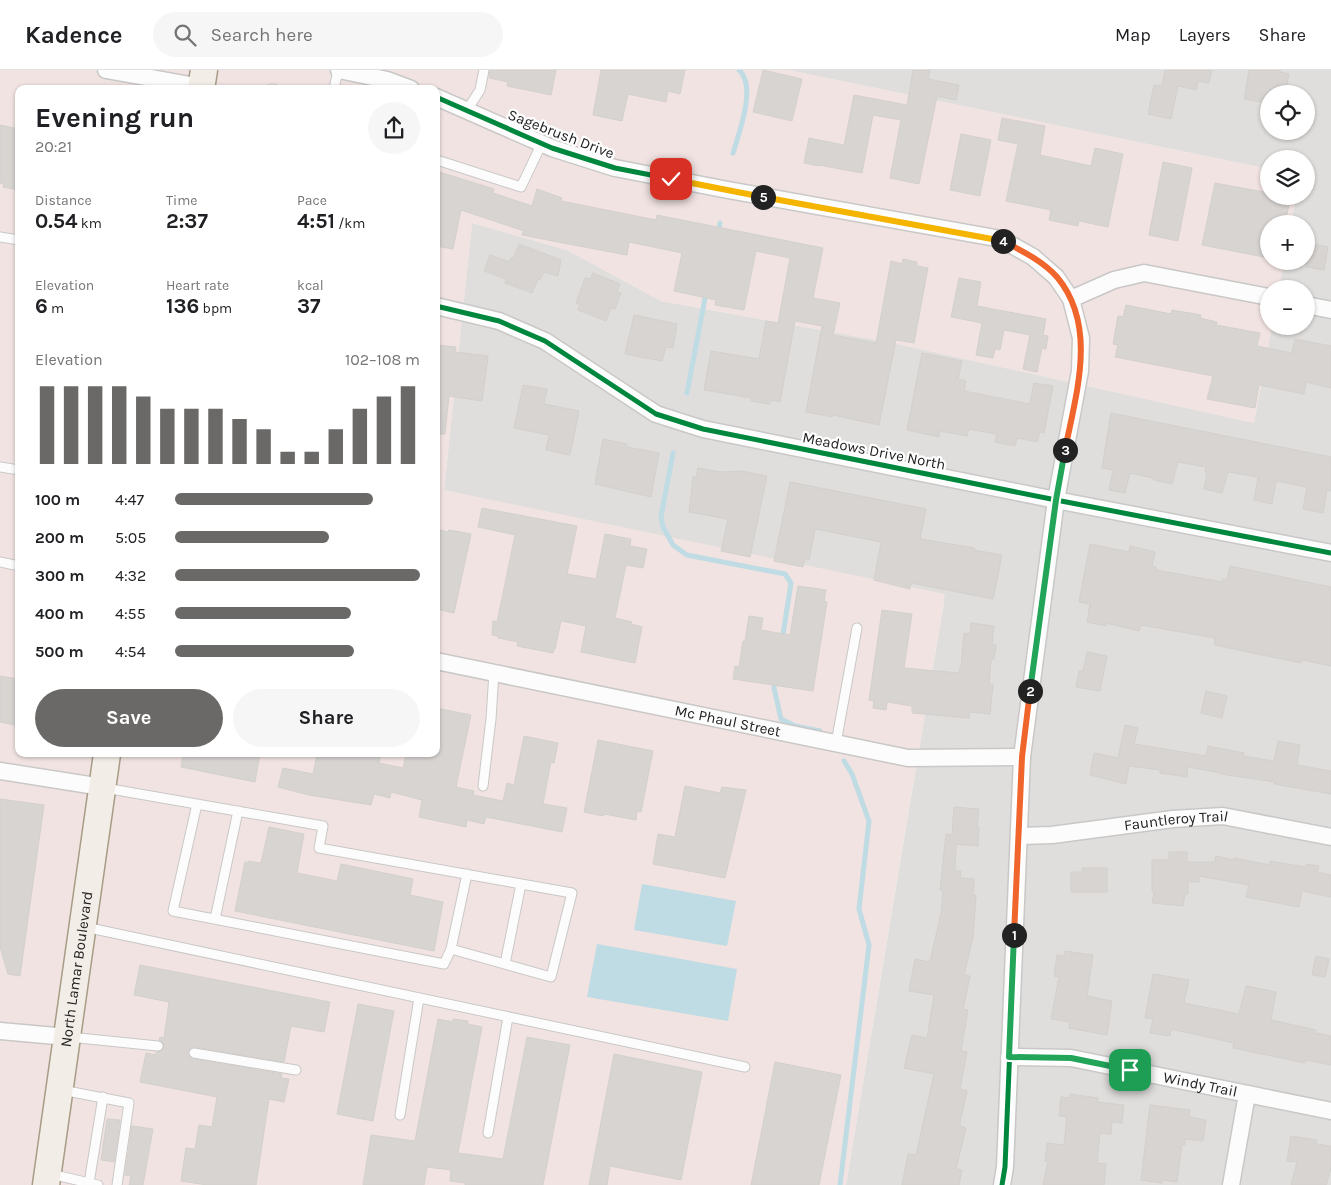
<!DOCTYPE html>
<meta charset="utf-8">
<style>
:root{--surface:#fff;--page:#f6f6f6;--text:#202124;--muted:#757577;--line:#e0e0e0;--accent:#6a6968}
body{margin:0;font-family:Karla,sans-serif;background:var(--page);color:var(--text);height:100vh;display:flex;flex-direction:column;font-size:19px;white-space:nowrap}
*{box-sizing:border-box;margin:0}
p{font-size:16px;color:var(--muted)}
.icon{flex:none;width:28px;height:28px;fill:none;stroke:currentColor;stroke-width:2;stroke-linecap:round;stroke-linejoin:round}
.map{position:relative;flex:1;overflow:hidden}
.details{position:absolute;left:15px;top:15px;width:425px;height:672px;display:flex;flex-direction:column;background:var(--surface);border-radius:10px;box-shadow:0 1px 4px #0004}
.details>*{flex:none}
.tools{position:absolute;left:1260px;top:15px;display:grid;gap:10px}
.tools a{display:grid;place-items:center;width:55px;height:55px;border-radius:50%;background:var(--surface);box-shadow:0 1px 4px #0004;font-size:25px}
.pin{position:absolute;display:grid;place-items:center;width:42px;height:42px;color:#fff;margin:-21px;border-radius:10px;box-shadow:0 2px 8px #0006}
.km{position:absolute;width:25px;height:25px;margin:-12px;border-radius:50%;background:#222;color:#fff;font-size:14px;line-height:25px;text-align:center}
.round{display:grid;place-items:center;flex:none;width:52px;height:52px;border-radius:26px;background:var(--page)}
.head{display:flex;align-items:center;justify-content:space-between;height:85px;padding:0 20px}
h1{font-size:28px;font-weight:700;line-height:38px}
.figures{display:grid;grid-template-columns:repeat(3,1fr);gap:8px;height:85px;padding:5px 20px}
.figures div{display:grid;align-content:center}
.figures b{font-size:21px;font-weight:700}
.figures small{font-size:14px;font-weight:400}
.figures p{font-size:14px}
.chart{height:140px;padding:10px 20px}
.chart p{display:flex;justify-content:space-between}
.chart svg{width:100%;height:90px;margin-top:5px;stroke:var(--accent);stroke-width:6}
.cta{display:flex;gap:10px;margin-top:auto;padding:10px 20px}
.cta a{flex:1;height:58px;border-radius:30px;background:var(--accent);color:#fff;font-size:20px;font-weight:700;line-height:58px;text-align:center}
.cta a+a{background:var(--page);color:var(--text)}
ul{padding:0 20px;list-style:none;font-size:16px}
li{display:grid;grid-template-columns:80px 60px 1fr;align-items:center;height:38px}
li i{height:12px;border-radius:6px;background:var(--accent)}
header{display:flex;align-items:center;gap:30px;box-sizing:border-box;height:70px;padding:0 25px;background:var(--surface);border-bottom:1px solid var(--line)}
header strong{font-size:24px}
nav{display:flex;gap:28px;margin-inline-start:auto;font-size:18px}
.search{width:350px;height:45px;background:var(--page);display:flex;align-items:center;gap:12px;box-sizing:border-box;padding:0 18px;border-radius:28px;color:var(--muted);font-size:19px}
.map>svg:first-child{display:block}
</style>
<header>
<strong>Kadence</strong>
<div class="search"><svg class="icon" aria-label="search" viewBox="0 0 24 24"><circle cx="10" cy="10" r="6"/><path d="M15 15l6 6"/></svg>Search here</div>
<nav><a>Map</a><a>Layers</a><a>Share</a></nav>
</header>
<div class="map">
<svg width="1331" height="1115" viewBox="0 0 1331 1115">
<rect width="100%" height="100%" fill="#f0eeeb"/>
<!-- residential -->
<path fill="#dfdedc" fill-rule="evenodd" d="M 788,0 L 1331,0 L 1331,1115 L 846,1115 L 944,532 L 444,420 L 472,153 L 567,180 L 661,231 L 893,273 L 1254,353 L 1272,256 L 1306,256 L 1306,219 L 1279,219 L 1284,191 L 1306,191 L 1306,154 L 1291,154 L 1296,126 L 1306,126 L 1306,89 L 1269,89 L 1269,99 ZM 1269,24 L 1306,24 L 1306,61 L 1269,61 Z"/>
<!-- commercial -->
<path fill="#f1e3e1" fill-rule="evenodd" d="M 0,0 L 788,0 L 1269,99 L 1269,126 L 1296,126 L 1291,154 L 1269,154 L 1269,191 L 1284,191 L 1279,219 L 1269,219 L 1269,256 L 1272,256 L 1254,353 L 893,273 L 661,231 L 567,180 L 472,153 L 444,420 L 945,524 L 846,1115 L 0,1115 ZM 19,19 L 436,19 L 436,684 L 19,684 Z"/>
<!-- water -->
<path fill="#bfdbe3" d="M 642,814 L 736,831 L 727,876 L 634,860 Z
M 597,874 L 737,899 L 728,951 L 587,927 Z"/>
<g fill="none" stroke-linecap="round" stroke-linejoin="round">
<!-- stream -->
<path stroke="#bfdbe3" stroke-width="5" d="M 733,83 C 739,63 757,16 739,0
M 718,163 L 720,153
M 687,323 L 706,223
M 673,383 L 661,447 L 663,457 L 673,475 L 687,485 L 785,504 L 791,513 L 782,571
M 775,609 L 774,618 L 781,649 L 795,656 L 820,661
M 840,1115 L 869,875 L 859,839 L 869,751 L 852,704 L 844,691"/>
</g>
<!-- building -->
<path fill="#d7d4d2" stroke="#d3d0cc" d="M 490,0 L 556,0 L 551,25 L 507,16 L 508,12 L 489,8 Z
M 601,0 L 685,0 L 680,24 L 668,21 L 666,32 L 628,24 L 622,51 L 593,45 Z
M 763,0 L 802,9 L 792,51 L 753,42 Z
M 913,0 L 930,0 L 928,9 L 959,15 L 956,30 L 937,26 L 919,114 L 890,108 L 901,50 L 873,45 L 862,103 L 819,95 L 819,96 L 804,93 L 809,68 L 844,75 L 854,25 L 907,35 Z
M 1165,0 L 1212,0 L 1209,13 L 1198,11 L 1196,20 L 1178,16 L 1171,49 L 1148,44 L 1154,15 L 1162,16 Z
M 1249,0 L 1280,0 L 1280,2 L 1289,4 L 1285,24 L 1269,24 L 1269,29 L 1262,28 L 1261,32 L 1244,29 Z
M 1002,48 L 1045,56 L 1040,85 L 1091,96 L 1095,78 L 1123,84 L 1108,157 L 1079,151 L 1078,156 L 1049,150 L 1051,140 L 1006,131 L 1018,74 L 998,70 Z
M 0,55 L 19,59 L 16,80 L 19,80 L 19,120 L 3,117 L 4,114 L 0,113 Z
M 961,64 L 991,70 L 980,126 L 950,120 Z
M 1163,92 L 1192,98 L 1178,171 L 1149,165 Z
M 436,101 L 494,119 L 493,123 L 532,136 L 537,119 L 562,128 L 561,131 L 656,150 L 657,145 L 823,178 L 813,228 L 840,233 L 833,265 L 876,273 L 891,191 L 902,194 L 903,189 L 917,192 L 917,196 L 928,198 L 914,273 L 896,270 L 879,355 L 833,345 L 832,347 L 806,342 L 822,256 L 795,251 L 780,332 L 771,330 L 770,334 L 751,331 L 752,328 L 704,320 L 711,281 L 759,289 L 766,251 L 778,253 L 790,188 L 756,181 L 744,240 L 715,235 L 716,230 L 674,221 L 682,183 L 629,172 L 627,185 L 558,172 L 522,165 L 524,161 L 461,140 L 453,179 L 436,176 Z
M 1215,113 L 1269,123 L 1269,130 L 1289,134 L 1285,154 L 1269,154 L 1269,188 L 1202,175 Z
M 1306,173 L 1328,177 L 1324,200 L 1306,197 Z
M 519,174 L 561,190 L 558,206 L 544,202 L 540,210 L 538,209 L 532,223 L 505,213 L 506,209 L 484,201 L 490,185 L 510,192 L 511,188 L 513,189 Z
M 593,203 L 620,214 L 617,221 L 621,223 L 615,239 L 611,238 L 606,251 L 578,240 L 580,234 L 576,233 L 585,208 L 590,209 Z
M 959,208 L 981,212 L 977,236 L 1046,249 L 1043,265 L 1048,266 L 1046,279 L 1042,278 L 1037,302 L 1023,299 L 1030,265 L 1004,260 L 1000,280 L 995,279 L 993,288 L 976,285 L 982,253 L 951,247 Z
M 1126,235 L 1171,244 L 1172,240 L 1201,245 L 1200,248 L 1217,252 L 1216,255 L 1260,263 L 1257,276 L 1292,283 L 1295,269 L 1331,276 L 1331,318 L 1306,312 L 1304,324 L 1259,315 L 1255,338 L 1207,329 L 1213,306 L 1115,287 L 1118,275 L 1113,274 L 1118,246 L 1123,247 Z
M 634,245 L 677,254 L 673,278 L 666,277 L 662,291 L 625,284 Z
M 436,275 L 456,277 L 455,282 L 488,286 L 482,331 L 449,326 L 445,364 L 436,364 Z
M 922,283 L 962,291 L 958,309 L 966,311 L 964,321 L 1030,334 L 1034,313 L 1053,316 L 1044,363 L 1040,362 L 1037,372 L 1017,368 L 1015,376 L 995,372 L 997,364 L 969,359 L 967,366 L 940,361 L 939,367 L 907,360 Z
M 523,315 L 547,319 L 544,334 L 579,341 L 570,385 L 546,380 L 549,365 L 514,358 Z
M 1111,343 L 1331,387 L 1331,421 L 1327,420 L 1323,443 L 1303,439 L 1307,417 L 1276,411 L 1272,434 L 1254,430 L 1258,407 L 1228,402 L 1222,423 L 1204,419 L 1207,403 L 1205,402 L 1206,397 L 1178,392 L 1172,414 L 1154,410 L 1154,408 L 1130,403 L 1125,423 L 1109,420 L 1113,400 L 1102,398 Z
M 603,369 L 627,374 L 627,377 L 659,383 L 651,427 L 595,414 Z
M 698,398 L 721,402 L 742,401 L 767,406 L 750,487 L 721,481 L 728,449 L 689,442 L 693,407 L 696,407 Z
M 790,412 L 926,439 L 920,469 L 974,478 L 974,480 L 1002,485 L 993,529 L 911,513 L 910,519 L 874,510 L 881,472 L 815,459 L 809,490 L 805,489 L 803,497 L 774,491 Z
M 482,438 L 577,456 L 567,504 L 596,509 L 605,464 L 631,469 L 630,476 L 647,479 L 643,498 L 626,495 L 615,548 L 632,552 L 631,554 L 642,557 L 635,593 L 581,582 L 586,556 L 561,551 L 555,579 L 554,579 L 553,583 L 517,576 L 518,572 L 498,568 L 498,566 L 492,565 L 493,551 L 497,552 L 515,465 L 478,457 Z
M 440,460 L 448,462 L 449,460 L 471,464 L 454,543 L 436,539 L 436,478 Z
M 1090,474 L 1129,482 L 1130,476 L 1155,482 L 1152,496 L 1156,497 L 1156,500 L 1222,512 L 1223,509 L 1227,510 L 1230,496 L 1331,517 L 1331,596 L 1302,590 L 1301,593 L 1214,575 L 1215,568 L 1141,555 L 1139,561 L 1106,553 L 1106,556 L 1087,552 L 1090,534 L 1079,532 Z
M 798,516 L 826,520 L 824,531 L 827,532 L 813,621 L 733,609 L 735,596 L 739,597 L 743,571 L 745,571 L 749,546 L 763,548 L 761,560 L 790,565 Z
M 882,540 L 912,544 L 904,598 L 959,603 L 960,598 L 961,598 L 964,563 L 970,564 L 971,553 L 994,556 L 992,574 L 996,575 L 994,589 L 991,589 L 989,614 L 993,614 L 990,644 L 970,642 L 969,648 L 912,643 L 912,636 L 887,632 L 886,640 L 873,638 L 874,631 L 869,630 Z
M 1087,582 L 1107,586 L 1100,621 L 1076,617 L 1079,601 L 1083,601 Z
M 0,606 L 19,609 L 19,656 L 0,652 Z
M 1206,621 L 1227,626 L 1222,648 L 1201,643 Z
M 436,638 L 471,645 L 456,717 L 474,721 L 473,725 L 503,731 L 507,713 L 514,715 L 524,666 L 558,673 L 554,693 L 551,692 L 543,734 L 567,738 L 562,762 L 486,747 L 484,754 L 467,750 L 466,757 L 419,747 L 422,730 L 391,722 L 390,728 L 374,724 L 371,735 L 309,725 L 278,717 L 283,698 L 313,704 L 317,684 L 381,684 L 379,693 L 403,698 L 406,684 L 436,684 Z
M 1125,655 L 1138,658 L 1134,674 L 1206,686 L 1208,676 L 1244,683 L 1243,686 L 1274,691 L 1278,671 L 1300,675 L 1297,695 L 1331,701 L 1331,724 L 1274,714 L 1275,712 L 1221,704 L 1221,703 L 1188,697 L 1187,707 L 1160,703 L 1160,700 L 1129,696 L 1126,714 L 1090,705 L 1094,683 L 1118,688 Z
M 598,670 L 653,681 L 641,742 L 637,741 L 636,750 L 604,744 L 603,746 L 584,742 Z
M 183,684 L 260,684 L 255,712 L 181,697 Z
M 685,716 L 720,723 L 722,717 L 746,720 L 725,808 L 653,794 L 658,764 L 675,767 Z
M 0,729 L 44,735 L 20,906 L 8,904 L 0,877 Z
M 954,737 L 979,739 L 977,758 L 979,757 L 978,776 L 956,774 L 955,801 L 961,801 L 960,808 L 974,809 L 973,825 L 976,826 L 973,867 L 964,905 L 970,906 L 963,939 L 968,940 L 961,981 L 967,982 L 960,1019 L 967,1021 L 960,1053 L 960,1056 L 966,1058 L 956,1099 L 962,1100 L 959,1115 L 902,1115 L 908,1084 L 916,1085 L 934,1004 L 904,998 L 912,965 L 927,968 L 934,925 L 909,921 L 915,889 L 930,892 L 941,843 L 943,821 L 940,820 L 946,764 L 952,765 Z
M 269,757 L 304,764 L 297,803 L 337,811 L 341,794 L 413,809 L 410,825 L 443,832 L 434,881 L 235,841 L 245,792 L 248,793 L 248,791 L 261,793 Z
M 1169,782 L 1187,782 L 1187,792 L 1215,792 L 1216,786 L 1234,790 L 1234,788 L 1270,795 L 1270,791 L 1305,797 L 1306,794 L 1319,796 L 1317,802 L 1331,805 L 1331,827 L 1302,821 L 1299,837 L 1246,827 L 1249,815 L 1199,806 L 1199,812 L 1188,812 L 1188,824 L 1185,824 L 1183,836 L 1152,833 L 1154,822 L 1152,821 L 1152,790 L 1169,790 Z
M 1082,798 L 1107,798 L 1107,822 L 1071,822 L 1071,802 L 1082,802 Z
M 1065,881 L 1093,885 L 1087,926 L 1112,931 L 1107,965 L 1069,958 L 1070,952 L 1051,949 L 1059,907 L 1054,906 L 1057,885 L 1064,886 Z
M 1316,886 L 1329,889 L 1325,907 L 1312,905 Z
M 140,895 L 330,932 L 324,962 L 291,956 L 284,992 L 195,977 L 191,977 L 188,982 L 188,986 L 193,989 L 282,1004 L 281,1008 L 289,1009 L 284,1032 L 269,1029 L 256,1115 L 207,1115 L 181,1111 L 186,1078 L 195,1079 L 199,1055 L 212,1057 L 217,1027 L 140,1012 L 146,983 L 156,985 L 156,982 L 161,981 L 164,977 L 163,973 L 159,970 L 160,967 L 164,968 L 169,932 L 134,925 Z
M 1153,904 L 1189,910 L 1184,933 L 1239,944 L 1246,916 L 1276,922 L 1271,950 L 1316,960 L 1316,963 L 1331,966 L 1331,995 L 1305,990 L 1305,993 L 1233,978 L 1234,973 L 1171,959 L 1170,966 L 1150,963 L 1153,949 L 1145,948 Z
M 358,934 L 394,941 L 373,1051 L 337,1044 Z
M 438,949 L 453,952 L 453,949 L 468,951 L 468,954 L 482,957 L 458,1083 L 503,1089 L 527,967 L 570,975 L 543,1115 L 465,1115 L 465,1113 L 450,1111 L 451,1100 L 427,1097 L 424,1115 L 363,1115 L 371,1065 L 415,1071 Z
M 614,984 L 702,1002 L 681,1110 L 610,1096 L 607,1115 L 589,1115 Z
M 775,992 L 841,1005 L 819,1115 L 751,1115 Z
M 1070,1024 L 1098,1028 L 1097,1032 L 1124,1035 L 1122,1053 L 1112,1052 L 1111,1064 L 1100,1063 L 1097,1093 L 1106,1094 L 1104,1115 L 1043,1115 L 1048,1091 L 1045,1091 L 1047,1073 L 1064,1075 L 1067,1047 L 1059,1046 L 1061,1027 L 1070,1028 Z
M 1150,1035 L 1190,1040 L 1189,1047 L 1206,1050 L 1203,1071 L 1185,1069 L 1185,1075 L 1182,1074 L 1177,1112 L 1163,1110 L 1162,1113 L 1141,1110 Z
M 107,1049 L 120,1050 L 114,1092 L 101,1090 Z
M 132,1056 L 153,1059 L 143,1115 L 129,1115 L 131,1106 L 125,1105 Z
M 1291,1066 L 1317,1070 L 1316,1074 L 1331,1076 L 1331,1098 L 1326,1115 L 1291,1115 L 1297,1092 L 1287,1091 Z"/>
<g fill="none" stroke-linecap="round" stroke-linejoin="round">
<defs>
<path id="lane" d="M 271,19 L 274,19
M 334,19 L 338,0
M 467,40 L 480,20 L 484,0
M 440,91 L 521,117 L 542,73
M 0,167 L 19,170
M 0,397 L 19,400
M 0,492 L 19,496
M 836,673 L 857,558
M 483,716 L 491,649 L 494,602
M 105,718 L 323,756 L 319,778 L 572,823 L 551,907 L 451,879 L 444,894 L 173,841 L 197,734
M 215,849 L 238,741
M 85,857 L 745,997
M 451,879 L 467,804
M 505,894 L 521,814
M 69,967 L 158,976
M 194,983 L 296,1000
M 62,1020 L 129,1033 L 117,1115
M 400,1045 L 419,928
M 488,1063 L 508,947
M 51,1104 L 89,1113
M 98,1115 L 89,1113 L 103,1027"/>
<g id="street">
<path d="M 106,0 L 201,17"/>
<path d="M 339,0 L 387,10 L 411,19"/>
<path d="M 436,27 L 552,78 L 615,98 L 728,120 L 1001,169 L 1033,187 L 1056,207 L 1071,229 L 1081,268 L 1080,301 L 1056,430 L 1022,687 L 1005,1097 L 1002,1115"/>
<path d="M 1071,229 L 1114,210 L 1144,203 L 1269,227"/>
<path d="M 1306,235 L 1331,240"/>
<path d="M 436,236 L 499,251 L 545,271 L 656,344 L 703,359 L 1056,430 L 1331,483"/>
<path id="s1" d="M 436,591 L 908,688 L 1022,687"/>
<path d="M 0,701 L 102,717"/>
<path id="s2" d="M 1019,766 L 1052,765 L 1173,749 L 1223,746 L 1331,767"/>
<path d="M 0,961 L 67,967"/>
<path id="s3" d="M 1009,987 L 1071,988 L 1331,1041"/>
<path d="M 1231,1115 L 1247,1024"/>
</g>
<g id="primary">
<path d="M 201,19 L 204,0"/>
<path id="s4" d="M 46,1115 L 107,684"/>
</g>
</defs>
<!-- lane casing -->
<use href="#lane" stroke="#c9c8c7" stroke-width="11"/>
<!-- street casing -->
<use href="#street" stroke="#c9c8c7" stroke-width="19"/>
<!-- primary casing -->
<use href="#primary" stroke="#a79c86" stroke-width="29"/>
<!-- lane -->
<use href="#lane" stroke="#fdfcfc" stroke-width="9"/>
<!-- street -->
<use href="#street" stroke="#fdfcfc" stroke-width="16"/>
<!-- primary -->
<use href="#primary" stroke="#f3ede7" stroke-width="26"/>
<defs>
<path id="cycleway" d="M 436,27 L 552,78 L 615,98 L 728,120 L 1001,169 L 1033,187 L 1056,207 L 1071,229 L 1081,268 L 1080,301 L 1056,430 L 1022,687 L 1005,1097 L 1002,1115
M 436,236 L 499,251 L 545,271 L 656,344 L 703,359 L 1056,430 L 1331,483"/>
</defs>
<!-- cycleway casing -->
<use href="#cycleway" stroke="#fff" stroke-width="8"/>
<!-- cycleway -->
<use href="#cycleway" stroke="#00873e" stroke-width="5"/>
</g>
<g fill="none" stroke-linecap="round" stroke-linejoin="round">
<defs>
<path id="split-1" d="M 1014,865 L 1009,987 L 1071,988 L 1130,1000"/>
<path id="split-2" d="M 1014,865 L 1022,687 L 1030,621"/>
<path id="split-3" d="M 1030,621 L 1056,430 L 1065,380"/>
<path id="split-4" d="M 1003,171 C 1022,181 1043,191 1057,207 C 1098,256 1076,324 1065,380"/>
<path id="split-5" d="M 763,127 L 1003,171"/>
<path id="split-6" d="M 671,109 L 763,127"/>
</defs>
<!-- split-1 casing -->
<use href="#split-1" stroke="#fff" stroke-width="10"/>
<!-- split-2 casing -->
<use href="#split-2" stroke="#fff" stroke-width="10"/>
<!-- split-3 casing -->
<use href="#split-3" stroke="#fff" stroke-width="10"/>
<!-- split-4 casing -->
<use href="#split-4" stroke="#fff" stroke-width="10"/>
<!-- split-5 casing -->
<use href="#split-5" stroke="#fff" stroke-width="10"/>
<!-- split-6 casing -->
<use href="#split-6" stroke="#fff" stroke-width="10"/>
<!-- split-1 -->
<use href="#split-1" stroke="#22a559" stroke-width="6"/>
<!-- split-2 -->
<use href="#split-2" stroke="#f0652b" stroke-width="6"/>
<!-- split-3 -->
<use href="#split-3" stroke="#22a559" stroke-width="6"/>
<!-- split-4 -->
<use href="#split-4" stroke="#f0652b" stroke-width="6"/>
<!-- split-5 -->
<use href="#split-5" stroke="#f5b400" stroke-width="6"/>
<!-- split-6 -->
<use href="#split-6" stroke="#f5b400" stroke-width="6"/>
</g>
<g text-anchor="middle" stroke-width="4.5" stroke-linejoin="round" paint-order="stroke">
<!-- street labels -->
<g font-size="15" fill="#222" stroke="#fff">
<text transform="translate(561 64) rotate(21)" y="5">Sagebrush Drive</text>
<text transform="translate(874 381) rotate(11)" y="5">Meadows Drive North</text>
<text dy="5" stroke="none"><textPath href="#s1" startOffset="298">Mc Phaul Street</textPath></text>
<text dy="5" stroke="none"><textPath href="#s2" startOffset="158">Fauntleroy Trail</textPath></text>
<text dy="5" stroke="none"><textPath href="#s4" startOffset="218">North Lamar Boulevard</textPath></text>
<text dy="5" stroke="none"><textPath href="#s3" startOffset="194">Windy Trail</textPath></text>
</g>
</g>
</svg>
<div class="tools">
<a><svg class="icon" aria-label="locate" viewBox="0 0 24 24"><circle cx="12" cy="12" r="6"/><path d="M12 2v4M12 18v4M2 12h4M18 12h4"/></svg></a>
<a><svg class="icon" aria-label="layers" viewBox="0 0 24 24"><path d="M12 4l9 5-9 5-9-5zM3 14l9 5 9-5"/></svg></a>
<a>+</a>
<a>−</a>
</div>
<div class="pin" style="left:1130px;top:1000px;background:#1e9e55"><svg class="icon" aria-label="arrive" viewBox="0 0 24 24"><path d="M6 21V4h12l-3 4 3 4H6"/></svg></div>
<div class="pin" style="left:671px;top:109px;background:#d93025"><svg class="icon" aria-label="check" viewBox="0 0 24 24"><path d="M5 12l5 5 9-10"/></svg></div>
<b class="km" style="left:1014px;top:865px">1</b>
<b class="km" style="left:1030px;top:621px">2</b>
<b class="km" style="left:1065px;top:380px">3</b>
<b class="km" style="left:1003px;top:171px">4</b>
<b class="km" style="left:763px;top:127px">5</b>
<section class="details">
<div class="head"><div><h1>Evening run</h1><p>20:21</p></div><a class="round"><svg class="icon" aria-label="share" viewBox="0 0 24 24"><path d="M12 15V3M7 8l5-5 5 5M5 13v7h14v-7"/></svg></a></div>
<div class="figures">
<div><p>Distance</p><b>0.54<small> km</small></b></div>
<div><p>Time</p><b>2:37</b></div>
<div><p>Pace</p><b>4:51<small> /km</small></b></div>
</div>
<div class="figures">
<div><p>Elevation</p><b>6<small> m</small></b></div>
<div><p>Heart rate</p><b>136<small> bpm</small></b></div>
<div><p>kcal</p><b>37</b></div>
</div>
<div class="chart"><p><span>Elevation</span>102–108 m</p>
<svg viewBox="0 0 160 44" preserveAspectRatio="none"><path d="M5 44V6M15 44V6M25 44V6M35 44V6M45 44V11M55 44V17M65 44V17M75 44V17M85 44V22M95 44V27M105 44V38M115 44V38M125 44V27M135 44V17M145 44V11M155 44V6"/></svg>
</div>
<ul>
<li><b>100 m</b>4:47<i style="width:81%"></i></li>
<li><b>200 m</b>5:05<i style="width:63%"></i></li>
<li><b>300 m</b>4:32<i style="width:100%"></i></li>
<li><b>400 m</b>4:55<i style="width:72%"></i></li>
<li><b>500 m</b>4:54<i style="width:73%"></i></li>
</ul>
<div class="cta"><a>Save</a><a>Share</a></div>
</section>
</div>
